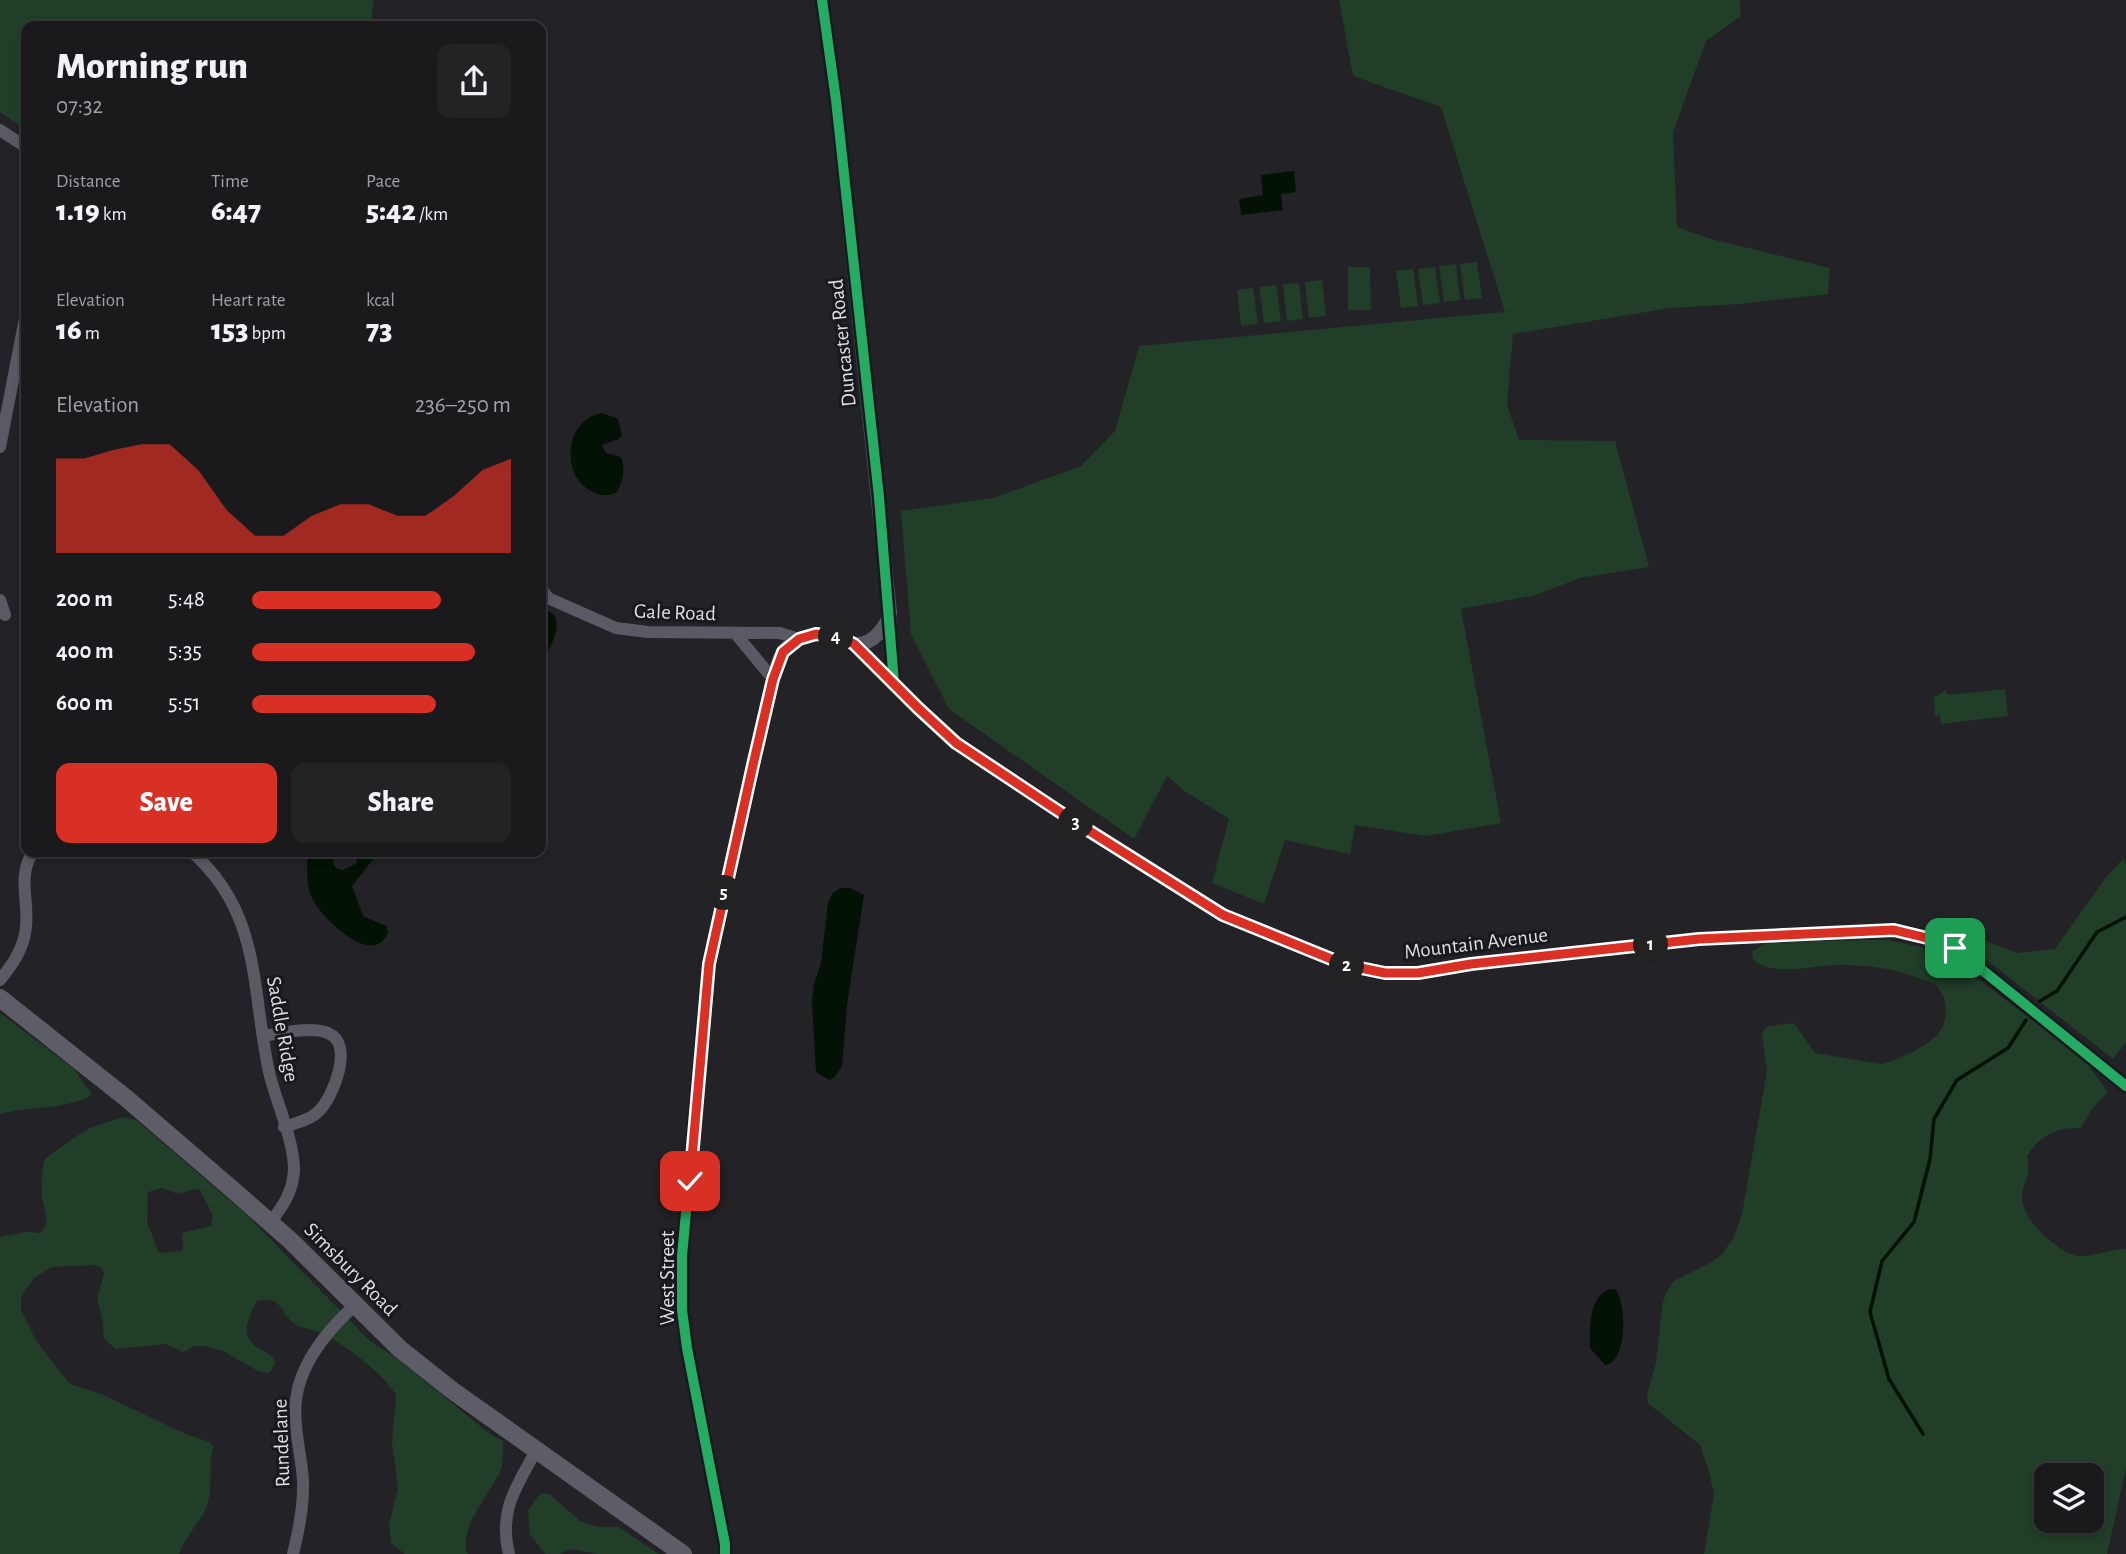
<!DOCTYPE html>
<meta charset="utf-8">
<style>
:root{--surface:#1a1a1d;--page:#232326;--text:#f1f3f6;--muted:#9fa1a4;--line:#38383b;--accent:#d93025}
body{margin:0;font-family:"Alegreya Sans",sans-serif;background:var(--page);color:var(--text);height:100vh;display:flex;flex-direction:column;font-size:26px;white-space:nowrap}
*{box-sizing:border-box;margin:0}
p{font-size:23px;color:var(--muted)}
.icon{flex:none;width:38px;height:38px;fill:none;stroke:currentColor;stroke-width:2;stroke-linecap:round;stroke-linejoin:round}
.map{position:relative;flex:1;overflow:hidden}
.sheet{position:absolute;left:21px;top:21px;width:525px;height:836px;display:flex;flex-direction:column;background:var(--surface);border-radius:14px;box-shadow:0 4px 10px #0003,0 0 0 2px var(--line)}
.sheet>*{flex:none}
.buttons{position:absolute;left:2034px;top:1463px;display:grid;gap:14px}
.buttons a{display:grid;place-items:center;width:70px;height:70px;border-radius:14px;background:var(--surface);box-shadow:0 4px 10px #0003,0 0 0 2px var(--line);font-size:35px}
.pin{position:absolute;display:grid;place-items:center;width:60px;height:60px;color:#fff;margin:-30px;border-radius:14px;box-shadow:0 4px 10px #0006}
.km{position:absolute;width:35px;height:35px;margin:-18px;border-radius:50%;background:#222;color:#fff;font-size:19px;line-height:35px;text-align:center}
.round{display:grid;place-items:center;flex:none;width:74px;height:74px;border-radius:14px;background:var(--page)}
.overview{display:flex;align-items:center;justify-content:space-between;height:119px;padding:0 35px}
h1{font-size:38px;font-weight:800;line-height:52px}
.metrics{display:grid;grid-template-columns:repeat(3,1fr);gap:10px;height:119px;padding:7px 35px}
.metrics div{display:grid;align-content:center}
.metrics b{font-size:30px;font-weight:800}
.metrics small{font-size:19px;font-weight:400}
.metrics p{font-size:19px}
.chart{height:196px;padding:14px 35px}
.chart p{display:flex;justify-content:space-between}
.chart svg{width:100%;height:126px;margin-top:7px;fill:var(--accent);opacity:.7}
.action{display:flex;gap:14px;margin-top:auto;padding:14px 35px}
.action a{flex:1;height:80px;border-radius:14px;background:var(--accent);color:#fff;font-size:28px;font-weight:800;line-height:80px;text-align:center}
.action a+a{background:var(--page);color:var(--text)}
ul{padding:0 35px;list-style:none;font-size:23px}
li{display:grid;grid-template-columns:112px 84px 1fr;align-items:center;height:52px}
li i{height:18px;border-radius:9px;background:var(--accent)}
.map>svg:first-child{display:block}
</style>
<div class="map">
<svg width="2126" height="1554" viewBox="0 0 2126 1554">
<rect width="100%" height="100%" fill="#232327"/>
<!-- green -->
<path fill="#213e28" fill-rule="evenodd" d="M 0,0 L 374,0 L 370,26 L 26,26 L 26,130 L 0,112 Z
M 1339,0 L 1740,0 L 1741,16 L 1706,41 L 1673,132 L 1677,227 L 1711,239 L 1830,268 L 1828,294 L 1739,304 L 1670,308 L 1513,334 L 1507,405 L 1519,440 L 1615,441 L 1649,567 L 1580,578 L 1536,595 L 1461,609 L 1501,823 L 1426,836 L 1355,825 L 1350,854 L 1285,840 L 1264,904 L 1212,883 L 1229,819 L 1186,792 L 1167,776 L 1134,839 L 949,709 L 911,634 L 901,511 L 993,498 L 1081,466 L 1115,431 L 1139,346 L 1505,312 L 1441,107 L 1353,76 Z
M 1477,262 L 1482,298 L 1465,300 L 1460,264 Z
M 1456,264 L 1460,300 L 1444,302 L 1439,266 Z
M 1348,267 L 1370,267 L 1371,310 L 1348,310 Z
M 1435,267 L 1440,303 L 1423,305 L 1418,269 Z
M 1413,269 L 1418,306 L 1401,308 L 1396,271 Z
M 1322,280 L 1326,316 L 1309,318 L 1305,282 Z
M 1299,283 L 1303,319 L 1287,321 L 1283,284 Z
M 1276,285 L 1281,321 L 1264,323 L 1259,287 Z
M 1253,288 L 1258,324 L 1241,326 L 1237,290 Z
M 2005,689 L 2008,716 L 1941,724 L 1940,715 L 1935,716 L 1934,698 L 1945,690 L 1948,695 Z
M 2124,858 L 2126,864 L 2126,1042 L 2113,1059 L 1960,939 L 1964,932 L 2017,953 L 2055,949 L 2107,876 Z
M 1888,940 L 1921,947 L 1950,958 L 2084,1059 L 2108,1092 L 2092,1109 L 2081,1128 C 2056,1128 2041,1134 2027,1156 C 2032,1178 2022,1182 2022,1199 C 2023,1220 2057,1252 2077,1256 C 2093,1258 2110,1248 2126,1249 L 2126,1468 L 2107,1554 L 1704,1554 L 1714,1494 L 1708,1468 L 1700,1445 L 1648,1403 L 1647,1395 L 1656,1363 L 1662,1306 L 1666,1293 L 1674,1281 L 1710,1263 L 1722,1254 L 1734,1237 L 1742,1214 L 1767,1071 L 1762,1036 L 1764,1029 L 1768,1026 L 1794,1023 L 1815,1053 L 1881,1064 C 1896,1061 1928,1046 1938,1034 C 1949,1021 1949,997 1935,985 C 1931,981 1921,980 1915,977 C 1890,967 1863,965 1836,965 C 1812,966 1770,977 1753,959 L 1752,952 L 1768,941 ZM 2046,1475 L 2091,1475 L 2091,1521 L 2046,1521 Z
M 0,1013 L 74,1069 L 91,1093 L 90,1096 C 65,1110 28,1106 0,1114 Z
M 122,1117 L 136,1120 L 248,1216 L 370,1341 L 398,1359 L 490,1434 L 503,1441 C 502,1450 504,1460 501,1469 C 493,1491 456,1530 468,1554 L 405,1554 L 391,1543 L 389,1525 L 398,1488 L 392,1444 L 396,1395 C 382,1372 340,1340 316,1331 C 309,1328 301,1329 295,1324 C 278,1312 284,1296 257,1301 C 248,1318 238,1336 260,1349 C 265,1352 270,1354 274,1358 L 275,1364 L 269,1373 L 258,1371 L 223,1351 L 205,1346 L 195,1346 L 183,1352 L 166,1344 L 115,1349 L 104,1338 L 102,1317 L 97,1300 L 104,1273 L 101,1267 L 94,1265 L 51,1267 L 33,1279 L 21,1297 L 21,1310 L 36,1341 L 70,1384 L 101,1394 L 188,1435 L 210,1442 L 213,1447 C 208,1465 213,1484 208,1502 C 203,1520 186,1535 179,1554 L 0,1554 L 0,1237 L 26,1232 L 40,1233 C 52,1221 44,1211 42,1197 C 41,1191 42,1165 45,1159 C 47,1157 82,1132 86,1130 C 96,1125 110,1122 122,1117 ZM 162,1188 L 179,1194 L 193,1189 L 200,1190 L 213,1216 L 211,1226 L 182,1233 L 183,1250 L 181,1251 L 164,1253 L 158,1251 L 147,1222 L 148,1192 Z
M 544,1493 L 551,1495 L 580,1521 L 598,1527 L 619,1527 L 659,1554 L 598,1554 L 571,1549 L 560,1554 L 545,1554 L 530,1534 L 528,1511 L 538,1496 Z"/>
<!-- water -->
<path fill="#031204" d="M 1294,171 L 1296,192 L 1281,194 L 1283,210 L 1241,215 L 1239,199 L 1263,195 L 1261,175 Z
M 602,413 L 618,419 L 622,435 L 619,439 L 602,445 L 606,453 L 621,457 C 626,469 623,481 617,492 C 608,497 600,496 591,491 C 559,474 566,418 602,413 Z
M 541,606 C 545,610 553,612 555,617 C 561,630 548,653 541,663 Z
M 308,852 L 342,852 L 334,858 L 333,863 L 336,868 L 343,870 L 357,863 L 355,852 L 379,852 L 352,886 L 363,916 L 386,926 L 388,932 C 374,971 318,915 311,896 C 306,885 307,865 308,852 Z
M 840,888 L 850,888 L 864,895 L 847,1005 L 842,1066 L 834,1078 L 829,1080 L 816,1072 L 812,1001 L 814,984 L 821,963 L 828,903 L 832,894 Z
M 1615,1289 C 1627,1302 1628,1363 1605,1365 L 1590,1348 C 1589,1330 1589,1289 1615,1289 Z"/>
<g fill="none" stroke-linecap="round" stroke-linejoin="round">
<!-- stream -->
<path stroke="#031204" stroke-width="3.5" d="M 2040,1001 L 2057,991 L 2097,932 L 2126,917
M 1923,1434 L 1889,1379 L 1870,1312 L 1882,1261 L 1914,1222 L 1930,1159 L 1934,1119 L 1957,1080 L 2008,1048 L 2026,1020"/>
<!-- minor -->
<path stroke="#5a5a64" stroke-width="12" d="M 0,130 L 26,147
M 0,447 L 26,313
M 541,588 L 548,598 L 616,628 L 648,632 L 780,633 L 799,639
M 0,600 L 5,615
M 890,613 L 894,683
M 735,633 L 773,679
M 854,644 L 918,708 L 956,743 L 1072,820 L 1223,915 L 1346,965 L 1385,973 L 1418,973 L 1471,964 L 1699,939 L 1894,930 L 1927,938 L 1955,948 L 2126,1086
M 192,852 C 262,914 251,989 269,1072 C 276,1102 294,1140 294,1170 C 293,1192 283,1206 270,1223
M 0,980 C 13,964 24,948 26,927 C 29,900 17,876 33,852
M 263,1036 C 280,1033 313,1026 328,1033 C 355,1044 333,1097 319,1111 C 310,1120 296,1123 284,1127
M 293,1554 C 299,1530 304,1505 303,1480 C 301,1453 293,1426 296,1400 C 300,1362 328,1330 354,1306
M 509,1554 C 498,1510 517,1486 537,1449"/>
<!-- tertiary -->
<path stroke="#5a5a64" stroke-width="14" d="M 725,1554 L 725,1544 L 687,1348 L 682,1310 L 682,1256 L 709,963 L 773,679 C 776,671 778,660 782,653 C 795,634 822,631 841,638 C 847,640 851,643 856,644 C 873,645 886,627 890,613 L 836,100 L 822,0"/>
<!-- secondary -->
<path stroke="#5d5d68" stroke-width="18" d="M 0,998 L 126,1098 L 233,1190 L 291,1241 L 400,1349 L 453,1391 L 683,1554"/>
<defs>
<path id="cycleway" d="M 822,0 L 836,100 L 879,497 L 894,683
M 725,1554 L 725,1544 L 687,1348 L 682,1310 L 682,1256 L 709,963 L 773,679 L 783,652 L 799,639 L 816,634 L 840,637 L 854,644 L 918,708 L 956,743 L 1072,820 L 1223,915 L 1346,965 L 1385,973 L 1418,973 L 1471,964 L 1699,939 L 1894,930 L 1927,938 L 1955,948 L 2126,1086"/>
</defs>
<!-- cycleway casing -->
<use href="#cycleway" stroke="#18191e" stroke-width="15"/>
<!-- cycleway -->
<use href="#cycleway" stroke="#26ab63" stroke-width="10"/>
</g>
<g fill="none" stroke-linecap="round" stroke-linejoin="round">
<defs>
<path id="route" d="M 690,1181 L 709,964 L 753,765 L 773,679 L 783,652 L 799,639 L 816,634 L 840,637 L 854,644 L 918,708 L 956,743 L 1072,820 L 1223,915 L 1346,965 L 1385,973 L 1418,973 L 1471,964 L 1699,939 L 1894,930 L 1927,938 L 1955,948"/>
</defs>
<!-- route casing -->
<use href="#route" stroke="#fff" stroke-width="14"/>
<!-- route -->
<use href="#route" stroke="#d93025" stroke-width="9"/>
</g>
<g text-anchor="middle" stroke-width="6" stroke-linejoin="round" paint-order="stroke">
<!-- street labels -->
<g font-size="21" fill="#dfdfe3" stroke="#18191e">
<text transform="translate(842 343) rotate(-96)" y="7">Duncaster Road</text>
<text transform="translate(675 612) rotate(2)" y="7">Gale Road</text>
<text transform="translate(1476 943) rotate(-7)" y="7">Mountain Avenue</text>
<text transform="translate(283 1029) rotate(80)" y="7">Saddle Ridge</text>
<text transform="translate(351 1269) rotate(45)" y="7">Simsbury Road</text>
<text transform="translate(667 1278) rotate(-90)" y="7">West Street</text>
<text transform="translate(281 1443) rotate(-92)" y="7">Rundelane</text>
</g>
</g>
</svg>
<div class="buttons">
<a><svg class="icon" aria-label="layers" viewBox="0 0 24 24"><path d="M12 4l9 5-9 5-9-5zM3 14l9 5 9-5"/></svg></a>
</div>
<div class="pin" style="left:1955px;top:948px;background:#1e9e55"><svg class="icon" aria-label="arrive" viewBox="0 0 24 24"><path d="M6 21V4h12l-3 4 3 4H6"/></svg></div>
<div class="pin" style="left:690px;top:1181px;background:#d93025"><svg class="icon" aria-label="check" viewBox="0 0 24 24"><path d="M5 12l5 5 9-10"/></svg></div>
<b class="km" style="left:1651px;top:945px">1</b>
<b class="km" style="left:1347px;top:966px">2</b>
<b class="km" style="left:1076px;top:823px">3</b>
<b class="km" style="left:836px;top:637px">4</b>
<b class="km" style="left:724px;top:893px">5</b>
<section class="sheet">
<div class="overview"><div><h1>Morning run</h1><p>07:32</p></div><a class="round"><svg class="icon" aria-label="share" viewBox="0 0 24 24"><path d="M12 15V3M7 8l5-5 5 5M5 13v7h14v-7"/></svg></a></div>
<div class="metrics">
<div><p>Distance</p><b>1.19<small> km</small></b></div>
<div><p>Time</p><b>6:47</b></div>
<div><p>Pace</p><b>5:42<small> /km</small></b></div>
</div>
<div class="metrics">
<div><p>Elevation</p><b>16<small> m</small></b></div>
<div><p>Heart rate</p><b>153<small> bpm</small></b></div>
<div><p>kcal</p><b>73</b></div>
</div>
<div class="chart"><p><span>Elevation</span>236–250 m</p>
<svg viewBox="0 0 160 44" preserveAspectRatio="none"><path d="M0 44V11L10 11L20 8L30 6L40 6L50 15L60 29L70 38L80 38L90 31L100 27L110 27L120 31L130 31L140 24L150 15L160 11V44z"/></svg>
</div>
<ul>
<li><b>200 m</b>5:48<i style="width:73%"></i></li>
<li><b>400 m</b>5:35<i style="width:86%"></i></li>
<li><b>600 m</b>5:51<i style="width:71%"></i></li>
</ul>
<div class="action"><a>Save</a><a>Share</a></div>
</section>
</div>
